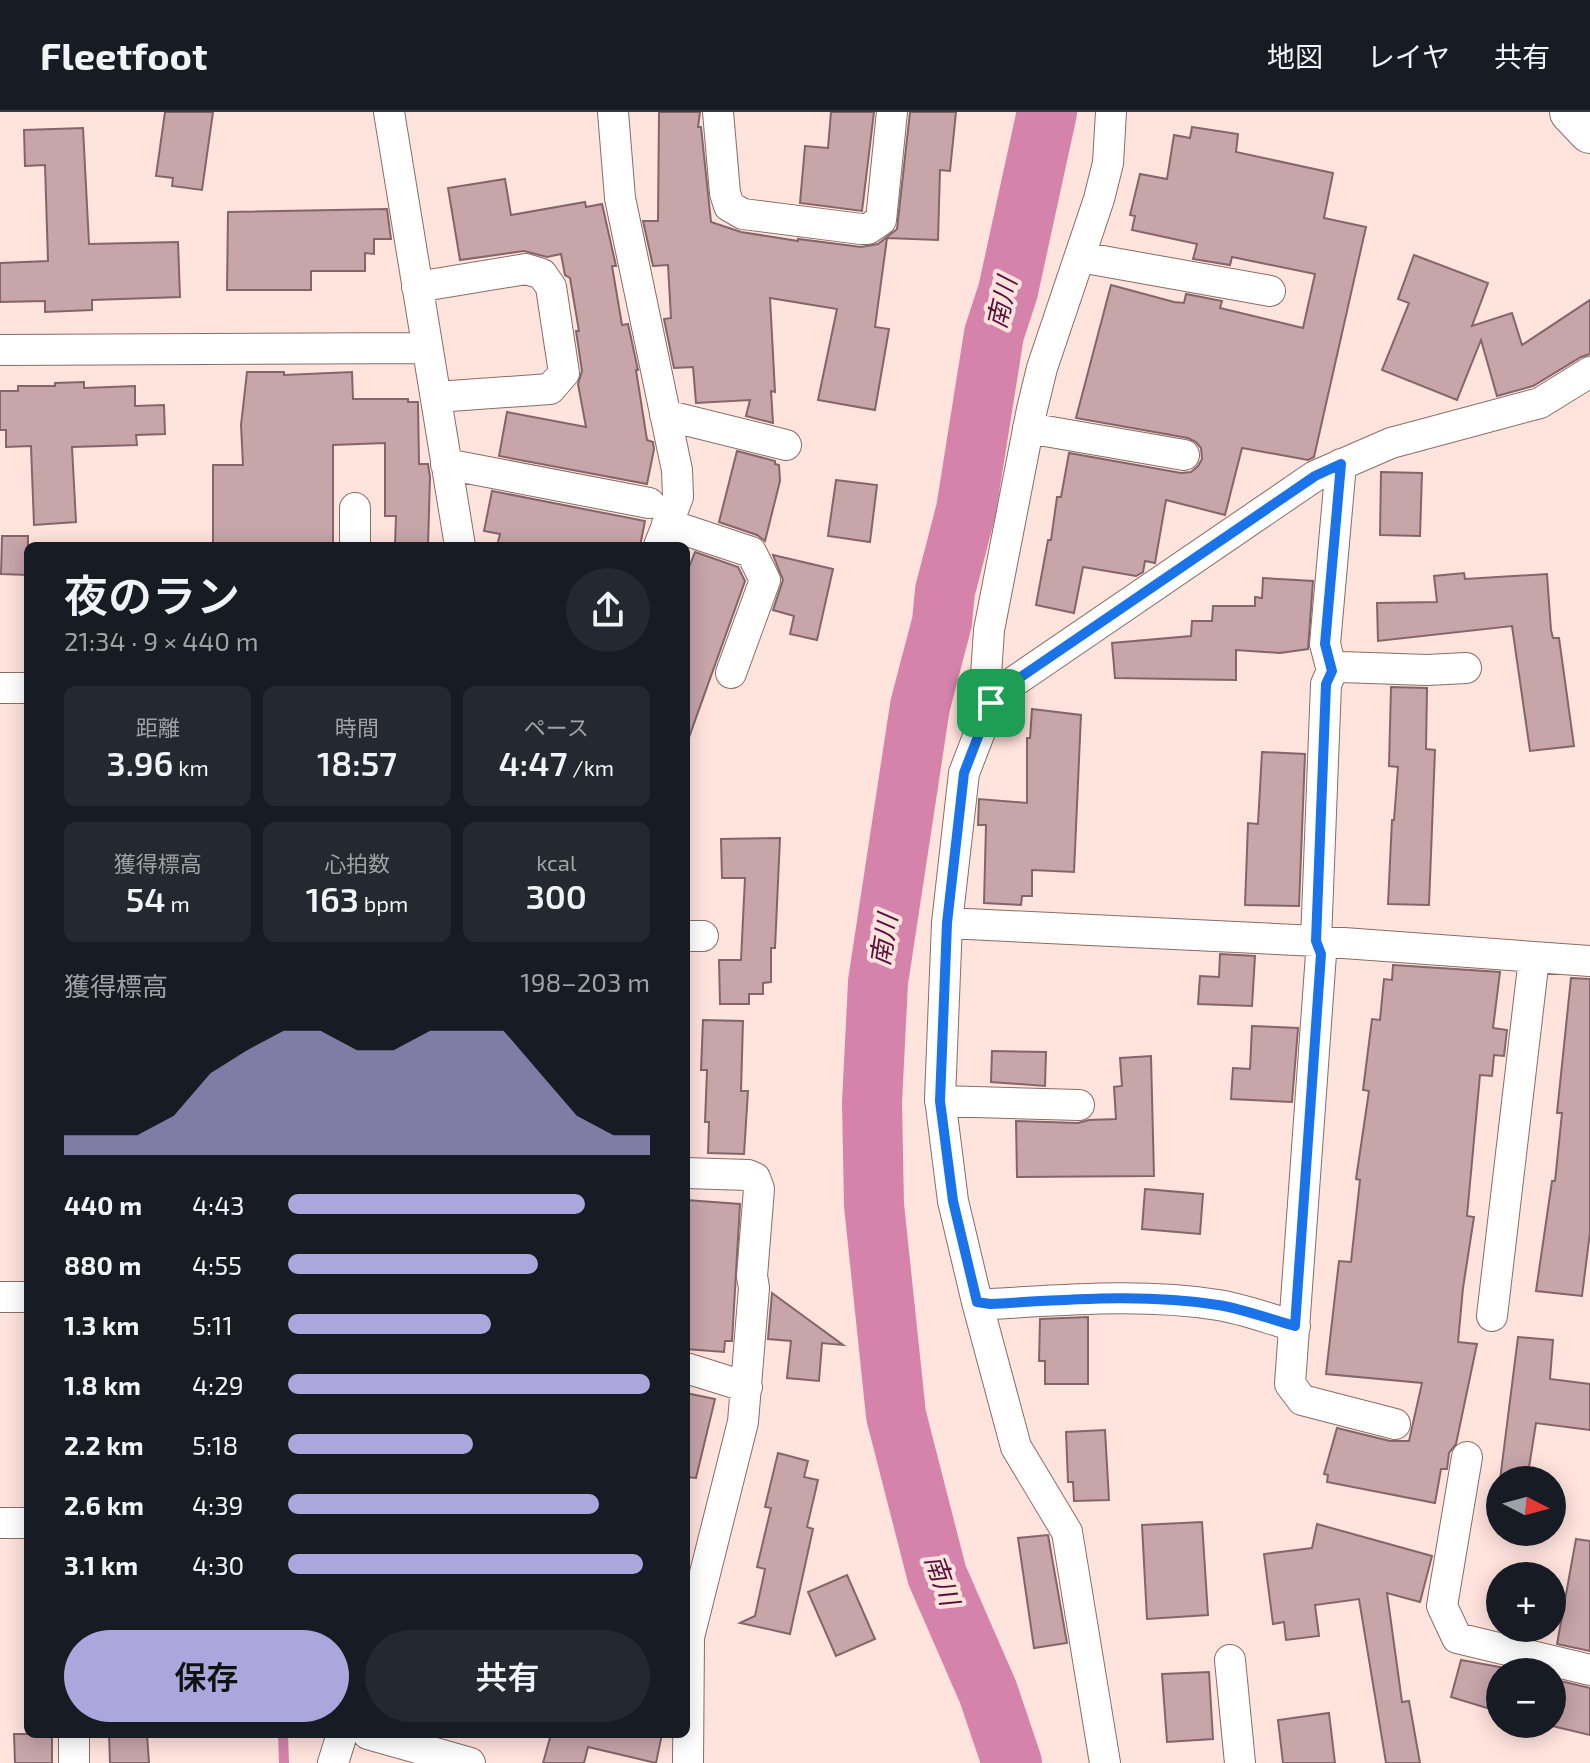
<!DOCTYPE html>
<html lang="ja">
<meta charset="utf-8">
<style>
:root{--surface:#171b24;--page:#242831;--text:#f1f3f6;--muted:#9ea1a6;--line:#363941;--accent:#ada6dd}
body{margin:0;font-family:"Exo 2","Noto Sans JP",sans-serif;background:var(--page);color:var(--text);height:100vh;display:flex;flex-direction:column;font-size:30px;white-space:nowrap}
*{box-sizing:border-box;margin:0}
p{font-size:26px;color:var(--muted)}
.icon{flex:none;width:44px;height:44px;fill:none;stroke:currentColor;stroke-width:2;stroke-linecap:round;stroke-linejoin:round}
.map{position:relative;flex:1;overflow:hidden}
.drawer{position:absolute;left:24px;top:430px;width:666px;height:1196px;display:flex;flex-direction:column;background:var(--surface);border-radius:12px;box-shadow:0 4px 20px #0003}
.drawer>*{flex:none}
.needle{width:52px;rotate:96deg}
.tools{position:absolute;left:1486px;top:1354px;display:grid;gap:16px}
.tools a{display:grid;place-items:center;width:80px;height:80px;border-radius:50%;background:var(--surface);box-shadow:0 4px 20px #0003;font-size:40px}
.pin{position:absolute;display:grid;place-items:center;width:68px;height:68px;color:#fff;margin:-34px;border-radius:16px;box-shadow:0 4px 12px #0006}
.round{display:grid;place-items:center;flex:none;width:84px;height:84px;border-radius:42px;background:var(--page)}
.summary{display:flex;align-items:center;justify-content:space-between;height:136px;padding:0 40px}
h1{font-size:44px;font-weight:600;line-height:60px}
.metrics{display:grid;grid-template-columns:repeat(3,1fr);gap:12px;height:136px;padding:8px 40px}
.metrics div{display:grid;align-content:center;border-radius:12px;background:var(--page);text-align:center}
.metrics b{font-size:34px;font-weight:600}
.metrics small{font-size:22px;font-weight:400}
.metrics p{font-size:22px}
.chart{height:224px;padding:16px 40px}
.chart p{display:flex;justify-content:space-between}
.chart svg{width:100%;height:144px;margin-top:8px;fill:var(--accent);opacity:.7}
.primary-button{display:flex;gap:16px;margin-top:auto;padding:16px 40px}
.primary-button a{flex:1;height:92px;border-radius:48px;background:var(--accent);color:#111;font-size:32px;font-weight:600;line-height:92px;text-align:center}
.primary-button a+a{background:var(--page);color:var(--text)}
ul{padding:0 40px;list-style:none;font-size:26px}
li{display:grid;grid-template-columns:128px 96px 1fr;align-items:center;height:60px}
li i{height:20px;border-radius:10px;background:var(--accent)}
header{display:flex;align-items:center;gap:48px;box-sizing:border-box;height:112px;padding:0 40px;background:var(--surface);border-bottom:2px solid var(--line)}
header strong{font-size:38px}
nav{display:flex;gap:44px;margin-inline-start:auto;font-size:28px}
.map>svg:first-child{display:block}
</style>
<header>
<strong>Fleetfoot</strong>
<nav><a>地図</a><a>レイヤ</a><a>共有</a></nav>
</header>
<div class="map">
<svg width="1590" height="1651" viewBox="0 0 1590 1651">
<rect width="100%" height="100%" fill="#ffe3dd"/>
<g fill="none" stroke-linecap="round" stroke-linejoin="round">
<!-- stream -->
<path stroke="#d683ac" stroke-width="10" d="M 283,1622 L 284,1651"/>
<!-- river -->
<path stroke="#d683ac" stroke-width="60" d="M 1012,1651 L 988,1580 L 937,1463 L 896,1303 L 874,1093 L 872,991 L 878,870 L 920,594 L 942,510 L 945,479 L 966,398 L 994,222 L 1008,179 L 1047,0"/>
</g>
<!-- building -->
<path fill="#c7a5a9" stroke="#846569" stroke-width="2" d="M 165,0 L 213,0 L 202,78 L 172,74 L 173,66 L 156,64 Z
M 659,0 L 700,0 L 698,15 L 701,15 L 711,110 L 741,120 L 798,129 L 798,127 L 861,135 L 878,132 L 897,117 L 910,0 L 956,0 L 950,59 L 940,58 L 938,128 L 887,126 L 875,215 L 889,217 L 875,298 L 818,288 L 837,197 L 770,186 L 775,280 L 771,279 L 773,311 L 746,304 L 750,288 L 696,291 L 693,255 L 674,256 L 664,207 L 671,206 L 668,153 L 653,154 L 643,109 L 658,109 Z
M 831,0 L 874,0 L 862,99 L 800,91 L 805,34 L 828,36 Z
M 1192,15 L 1238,22 L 1236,40 L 1333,61 L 1324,106 L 1366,115 L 1314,345 L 1308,348 L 1242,336 L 1225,403 L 1166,388 L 1155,451 L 1145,449 L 1143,460 L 1136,464 L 1083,455 L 1074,501 L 1036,493 L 1048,428 L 1051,428 L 1057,385 L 1061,385 L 1069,341 L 1181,361 L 1191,360 L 1198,354 L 1202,347 L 1201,336 L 1196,330 L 1188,326 L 1076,306 L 1111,173 L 1174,190 L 1184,191 L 1186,182 L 1222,189 L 1220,196 L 1303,216 L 1315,162 L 1232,145 L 1230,153 L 1193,147 L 1197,132 L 1132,118 L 1135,104 L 1130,103 L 1140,62 L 1167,67 L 1174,23 L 1190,26 Z
M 83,16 L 89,132 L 178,130 L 180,185 L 92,188 L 92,198 L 45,200 L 45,189 L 0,190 L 0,151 L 48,149 L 45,53 L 25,54 L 24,18 Z
M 505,67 L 511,103 L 585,90 L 586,95 L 602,92 L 616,154 L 612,154 L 622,213 L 628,212 L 638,258 L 636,258 L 647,328 L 653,330 L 654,337 L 647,372 L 499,344 L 507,300 L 586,315 L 578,272 L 582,259 L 576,219 L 579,219 L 570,166 L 565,163 L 561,142 L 547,145 L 524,139 L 460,148 L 448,76 Z
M 387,97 L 391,127 L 374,127 L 374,142 L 365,141 L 365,159 L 311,159 L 311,178 L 227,178 L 228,100 Z
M 1414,143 L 1488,171 L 1472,214 L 1512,201 L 1522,233 L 1590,188 L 1590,242 L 1581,245 L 1533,274 L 1497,284 L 1481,228 L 1457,288 L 1382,258 L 1409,191 L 1398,187 Z
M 247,260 L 284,260 L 284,263 L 352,260 L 353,287 L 408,287 L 408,290 L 418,290 L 419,352 L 428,352 L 430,365 L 428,434 L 395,434 L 396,404 L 385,404 L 385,331 L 333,333 L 333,434 L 213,434 L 213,353 L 243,353 L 241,313 Z
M 84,270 L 84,276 L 135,274 L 135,294 L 164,293 L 165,322 L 136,323 L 137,333 L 72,335 L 76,410 L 34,413 L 31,334 L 6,335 L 6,318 L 0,318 L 0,279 L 18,279 L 18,274 L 55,274 L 55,271 Z
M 737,339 L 775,349 L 775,352 L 779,353 L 780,369 L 765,429 L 757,423 L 719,410 Z
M 1381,360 L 1422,361 L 1420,424 L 1380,423 Z
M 836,368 L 877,373 L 870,430 L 828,424 Z
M 492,379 L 645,409 L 640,434 L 497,434 L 500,422 L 484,419 Z
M 2,424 L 28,424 L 28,463 L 1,462 Z
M 695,440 L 738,455 L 745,469 L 688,628 L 686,627 L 686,463 Z
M 773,443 L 833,457 L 817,528 L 790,522 L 794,504 L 773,498 L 783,468 Z
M 1464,461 L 1465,467 L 1547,462 L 1551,518 L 1553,526 L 1559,526 L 1574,634 L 1530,639 L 1512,514 L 1378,529 L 1377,491 L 1437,490 L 1434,464 Z
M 1263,466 L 1313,469 L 1308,537 L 1280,541 L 1236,538 L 1236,568 L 1115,566 L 1112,531 L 1191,524 L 1192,509 L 1212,509 L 1213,494 L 1255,494 L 1255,485 L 1262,486 Z
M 1391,575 L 1427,576 L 1426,637 L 1435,638 L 1429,793 L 1388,792 L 1392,708 L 1394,708 L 1398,655 L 1389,654 Z
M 1032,597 L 1081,603 L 1074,760 L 1032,758 L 1032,784 L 1022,784 L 1021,793 L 984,791 L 986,713 L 978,713 L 979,687 L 1027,691 L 1027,626 L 1030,626 Z
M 1262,640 L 1305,642 L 1299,794 L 1245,793 L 1248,711 L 1258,712 Z
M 780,726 L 775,836 L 771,836 L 771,870 L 763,871 L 763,882 L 749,882 L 749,892 L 720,892 L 719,848 L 741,848 L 745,766 L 722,766 L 721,727 Z
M 1220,842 L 1255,844 L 1252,894 L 1198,892 L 1200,864 L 1219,865 Z
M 1393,853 L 1500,860 L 1493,916 L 1507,918 L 1504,944 L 1494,943 L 1492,964 L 1480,963 L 1467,1104 L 1474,1105 L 1463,1176 L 1458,1230 L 1477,1232 L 1456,1332 L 1449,1341 L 1447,1357 L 1441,1357 L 1435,1391 L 1327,1370 L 1328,1363 L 1324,1362 L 1337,1316 L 1390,1329 L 1409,1329 L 1422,1271 L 1326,1262 L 1339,1149 L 1351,1150 L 1360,1068 L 1356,1067 L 1369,979 L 1363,978 L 1372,907 L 1380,908 L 1384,867 L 1392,868 Z
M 1571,866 L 1590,867 L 1590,1120 L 1582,1184 L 1536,1179 L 1552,1069 L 1555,1069 L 1562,1001 L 1557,1001 Z
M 703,908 L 743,909 L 741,979 L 748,979 L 744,1042 L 708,1041 L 709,1010 L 705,1010 L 707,958 L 701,958 Z
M 1252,914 L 1298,916 L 1292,990 L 1231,987 L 1233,956 L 1250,957 Z
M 992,939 L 1046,940 L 1045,974 L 991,970 Z
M 1151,944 L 1154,1064 L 1017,1065 L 1016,1009 L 1078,1011 L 1089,1008 L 1116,1007 L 1114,975 L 1122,974 L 1120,946 Z
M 1145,1077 L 1203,1082 L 1200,1122 L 1142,1117 Z
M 686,1088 L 740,1092 L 732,1229 L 725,1229 L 724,1240 L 686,1237 Z
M 772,1181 L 843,1233 L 822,1231 L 819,1269 L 787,1266 L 791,1229 L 768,1227 Z
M 1088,1205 L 1088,1272 L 1045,1272 L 1045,1249 L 1039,1249 L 1040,1207 Z
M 1518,1225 L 1553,1228 L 1550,1267 L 1590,1272 L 1590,1318 L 1536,1311 L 1527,1368 L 1500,1368 Z
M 686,1281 L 715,1287 L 696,1366 L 686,1365 Z
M 1105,1318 L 1109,1388 L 1074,1389 L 1073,1370 L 1068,1370 L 1066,1320 Z
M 778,1341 L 808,1349 L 804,1365 L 818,1368 L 807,1415 L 813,1417 L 790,1522 L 740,1511 L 755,1504 L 765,1457 L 757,1455 L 771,1396 L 765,1395 Z
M 1202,1410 L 1208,1503 L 1147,1507 L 1142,1413 Z
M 1317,1412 L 1432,1444 L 1420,1490 L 1387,1481 L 1402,1590 L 1409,1589 L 1420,1651 L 1386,1651 L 1359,1487 L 1315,1493 L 1319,1524 L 1286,1528 L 1284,1510 L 1273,1512 L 1264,1442 L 1312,1436 Z
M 1048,1423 L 1067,1531 L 1034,1536 L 1018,1426 Z
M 1576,1427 L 1590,1429 L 1590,1539 L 1557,1532 Z
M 847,1463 L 875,1527 L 836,1544 L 808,1480 Z
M 1461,1548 L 1500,1555 L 1500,1600 L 1451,1585 Z
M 1209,1560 L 1213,1627 L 1167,1630 L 1162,1562 Z
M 1552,1567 L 1590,1576 L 1590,1623 L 1552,1614 Z
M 1329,1601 L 1335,1651 L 1283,1651 L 1278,1608 Z
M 14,1622 L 52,1622 L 52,1651 L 15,1651 Z
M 109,1622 L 147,1622 L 149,1651 L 110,1651 Z
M 551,1622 L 662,1622 L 656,1651 L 588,1635 L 584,1651 L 543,1651 Z"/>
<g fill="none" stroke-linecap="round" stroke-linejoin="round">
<defs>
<path id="street" d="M 389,0 L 460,434
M 613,0 L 620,86 L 677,358 L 678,385 L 659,434
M 718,0 L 725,81 L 729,94 L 743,102 L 861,117 L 868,117 L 881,108 L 892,0
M 1080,145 L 1270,179
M 417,175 L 526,157 L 542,162 L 551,175 L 564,261 L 550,277 L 436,285
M 0,238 L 427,236
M 665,303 L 786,333
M 1028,316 L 1184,343
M 446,352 L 649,391
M 355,396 L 355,434
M 667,412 L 751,440 L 765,468 L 731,561
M 1332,559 L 1325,532 L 1341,352
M 0,576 L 28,576
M 991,591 L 1009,573 L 1315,364 L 1391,331 L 1540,291 L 1590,260
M 947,811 L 1316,829 L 1590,849
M 686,824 L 703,824
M 940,989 L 1079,993
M 686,1061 L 748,1063 L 755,1066 L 759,1077 L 752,1164 L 754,1176 L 743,1310 L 689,1525 L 688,1651
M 0,1185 L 28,1185
M 977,1190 L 990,1192 C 1065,1188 1143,1181 1218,1193 C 1244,1197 1269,1207 1295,1214
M 1492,1204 L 1534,846
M 686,1256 L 747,1275
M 1395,1312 L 1302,1288 L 1290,1272 L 1321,842 L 1316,829 L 1326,572 L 1332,559 L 1341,555 L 1427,558 L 1466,556
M 1467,1345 L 1442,1494 L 1457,1526 L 1590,1558
M 0,1411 L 28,1411
M 1230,1548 L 1240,1651
M 74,1622 L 74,1651
M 368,1622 L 470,1651
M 333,1651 L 342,1622
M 1105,1651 L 1067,1420 L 1016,1335 L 977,1190 L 953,1089 L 940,986 L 947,811 L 964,661 L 991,591 L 986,563 L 989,518 L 1032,297 L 1042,256 L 1099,87 L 1108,51 L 1111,0"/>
<path id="secondary" d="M 1571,0 L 1590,20"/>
</defs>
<!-- street casing -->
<use href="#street" stroke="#8a6c65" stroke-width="32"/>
<!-- secondary casing -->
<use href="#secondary" stroke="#8a6c65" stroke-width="44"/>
<!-- street -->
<use href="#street" stroke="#fff" stroke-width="30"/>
<!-- secondary -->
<use href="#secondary" stroke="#fff" stroke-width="42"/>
</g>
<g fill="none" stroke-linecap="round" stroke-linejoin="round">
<defs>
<path id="route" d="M 1341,352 L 1325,532 L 1332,559 L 1326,572 L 1316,829 L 1321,842 L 1295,1214 C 1269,1207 1244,1197 1218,1193 C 1143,1181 1065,1188 990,1192 L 977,1190 L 953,1089 L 940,989 L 947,811 L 964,661 L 991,591 L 1009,573 L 1315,364 Z"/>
</defs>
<!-- route casing -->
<use href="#route" stroke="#fff" stroke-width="16"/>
<!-- route -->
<use href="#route" stroke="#1a73e8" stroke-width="10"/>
</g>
<g text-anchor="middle" stroke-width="8" stroke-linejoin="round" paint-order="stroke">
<!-- water labels -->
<g font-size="26" font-style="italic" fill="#580d3b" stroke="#ffe3dd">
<text transform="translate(1002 191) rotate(-77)" y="9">南川</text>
<text transform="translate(884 828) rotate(-81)" y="9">南川</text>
<text transform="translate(942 1468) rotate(70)" y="9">南川</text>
</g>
</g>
</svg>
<div class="tools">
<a><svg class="needle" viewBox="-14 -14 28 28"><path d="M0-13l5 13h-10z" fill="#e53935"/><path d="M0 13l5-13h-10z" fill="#9ea1a6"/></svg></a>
<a>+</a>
<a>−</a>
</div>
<div class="pin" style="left:991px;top:591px;background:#1e9e55"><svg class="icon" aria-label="arrive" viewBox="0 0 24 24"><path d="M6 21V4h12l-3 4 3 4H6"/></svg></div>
<section class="drawer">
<div class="summary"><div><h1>夜のラン</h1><p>21:34 · 9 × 440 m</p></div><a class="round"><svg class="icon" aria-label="share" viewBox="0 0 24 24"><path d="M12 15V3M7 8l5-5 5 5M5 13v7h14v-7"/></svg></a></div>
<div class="metrics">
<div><p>距離</p><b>3.96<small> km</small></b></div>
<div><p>時間</p><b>18:57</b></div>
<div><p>ペース</p><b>4:47<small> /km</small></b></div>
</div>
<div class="metrics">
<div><p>獲得標高</p><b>54<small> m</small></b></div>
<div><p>心拍数</p><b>163<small> bpm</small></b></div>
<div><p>kcal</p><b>300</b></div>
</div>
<div class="chart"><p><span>獲得標高</span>198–203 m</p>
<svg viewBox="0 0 160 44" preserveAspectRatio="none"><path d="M0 44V38L10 38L20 38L30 32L40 19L50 12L60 6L70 6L80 12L90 12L100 6L110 6L120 6L130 19L140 32L150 38L160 38V44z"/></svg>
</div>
<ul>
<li><b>440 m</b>4:43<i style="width:82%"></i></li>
<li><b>880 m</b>4:55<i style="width:69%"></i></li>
<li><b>1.3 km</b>5:11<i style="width:56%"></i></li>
<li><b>1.8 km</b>4:29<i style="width:100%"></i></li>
<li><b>2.2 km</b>5:18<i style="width:51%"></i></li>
<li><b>2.6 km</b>4:39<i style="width:86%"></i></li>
<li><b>3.1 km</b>4:30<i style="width:98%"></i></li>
</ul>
<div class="primary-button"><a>保存</a><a>共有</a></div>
</section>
</div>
